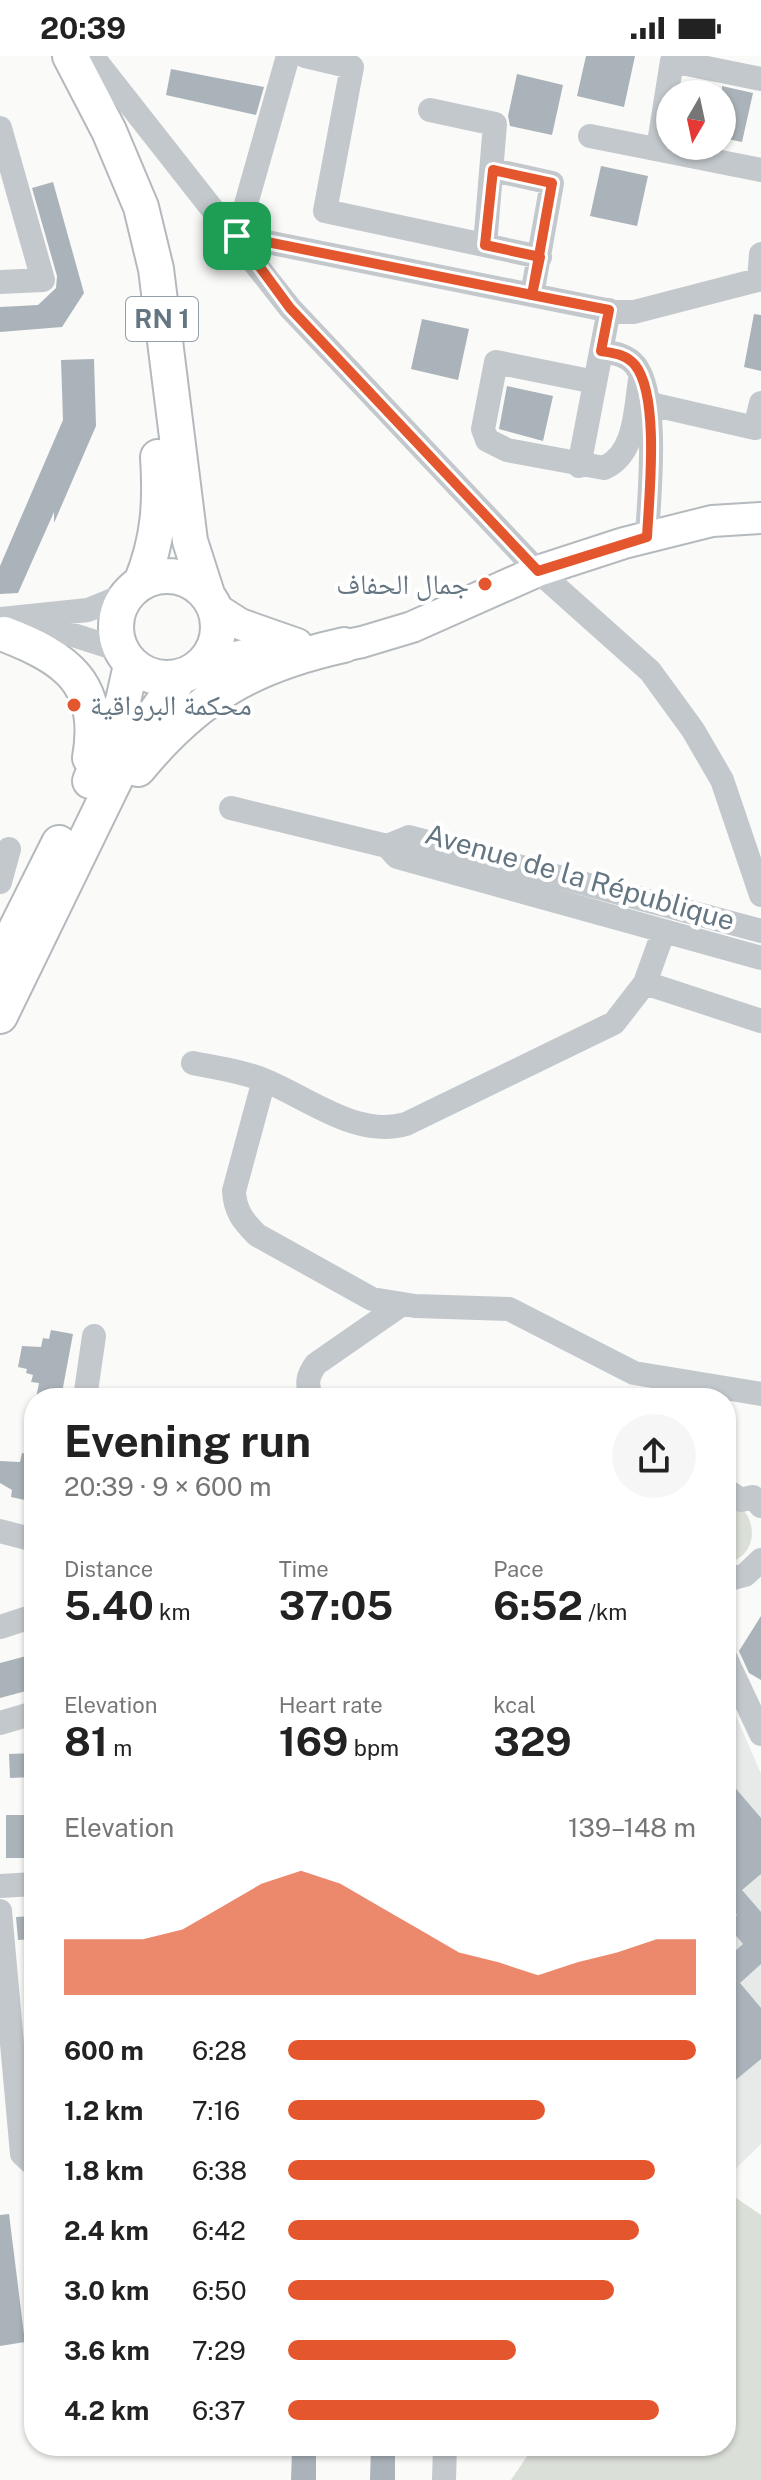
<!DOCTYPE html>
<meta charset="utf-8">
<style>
:root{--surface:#fff;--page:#f6f6f6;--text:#222;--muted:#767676;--accent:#e4572e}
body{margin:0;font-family:"Public Sans","Noto Naskh Arabic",sans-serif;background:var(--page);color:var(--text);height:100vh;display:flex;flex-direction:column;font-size:30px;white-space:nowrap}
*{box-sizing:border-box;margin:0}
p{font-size:26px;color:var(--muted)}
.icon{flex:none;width:44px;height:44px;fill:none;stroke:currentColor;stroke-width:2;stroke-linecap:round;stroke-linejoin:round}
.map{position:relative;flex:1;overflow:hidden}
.drawer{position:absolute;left:24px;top:1332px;width:712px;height:1068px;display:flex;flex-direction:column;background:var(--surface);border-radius:32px;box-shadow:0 2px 6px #0004}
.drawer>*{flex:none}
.needle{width:52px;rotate:189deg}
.controls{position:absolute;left:656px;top:24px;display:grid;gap:16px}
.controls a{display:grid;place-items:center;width:80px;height:80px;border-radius:50%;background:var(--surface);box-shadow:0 2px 6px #0004;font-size:40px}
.pin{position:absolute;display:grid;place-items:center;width:68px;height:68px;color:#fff;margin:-34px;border-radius:16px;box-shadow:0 4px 12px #0006}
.round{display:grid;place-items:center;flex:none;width:84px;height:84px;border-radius:42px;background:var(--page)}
.overview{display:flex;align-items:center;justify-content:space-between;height:136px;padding:0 40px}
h1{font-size:44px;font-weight:700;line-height:60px}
.metrics{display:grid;grid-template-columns:repeat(3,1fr);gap:12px;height:136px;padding:8px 40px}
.metrics div{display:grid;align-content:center}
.metrics b{font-size:40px;font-weight:700}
.metrics small{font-size:22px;font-weight:400}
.metrics p{font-size:22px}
.chart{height:224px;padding:16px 40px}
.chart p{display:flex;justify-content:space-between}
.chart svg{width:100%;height:144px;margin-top:8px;fill:var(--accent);opacity:.7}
ul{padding:0 40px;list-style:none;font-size:26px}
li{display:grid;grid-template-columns:128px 96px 1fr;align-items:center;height:60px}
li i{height:20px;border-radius:10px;background:var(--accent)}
.status{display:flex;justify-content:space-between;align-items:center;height:56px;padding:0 40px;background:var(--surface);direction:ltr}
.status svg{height:22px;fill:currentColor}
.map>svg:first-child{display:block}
</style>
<div class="status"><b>20:39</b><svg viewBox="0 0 49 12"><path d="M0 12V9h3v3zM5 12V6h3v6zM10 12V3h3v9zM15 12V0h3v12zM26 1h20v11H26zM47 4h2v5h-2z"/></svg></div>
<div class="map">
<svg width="761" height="2424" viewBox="0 0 761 2424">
<rect width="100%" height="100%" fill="#fafaf8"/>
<!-- built -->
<path fill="#e8e9e9" d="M 726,1637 L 761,1718 L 761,2088 L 726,2122 Z"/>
<!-- green -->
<path fill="#dadfd7" d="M 726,1442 C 760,1454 761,1501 726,1507 Z
M 726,2135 L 761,2159 L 761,2424 L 511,2424 L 534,2390 L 726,2390 Z"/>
<!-- building -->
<path fill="#aab3b9" d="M 586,0 L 635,0 L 624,51 L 577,40 Z
M 171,13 L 264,31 L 256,59 L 166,39 Z
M 517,18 L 563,29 L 552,79 L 510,70 L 508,60 Z
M 722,30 L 753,37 L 742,86 L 722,82 Z
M 601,110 L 648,120 L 637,170 L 590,160 Z
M 53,126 L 84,237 L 62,271 L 0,276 L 0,251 L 38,249 L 56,232 L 57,220 L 32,132 Z
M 754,258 L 761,259 L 761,315 L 744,311 Z
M 422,263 L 469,273 L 458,324 L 411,313 Z
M 94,303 L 96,370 L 54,467 L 54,456 L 18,537 L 0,538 L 0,510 L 63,364 L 61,304 Z
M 507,330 L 553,340 L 543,385 L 499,373 Z
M 51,1274 L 73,1278 L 61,1342 L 36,1342 L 39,1327 L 31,1326 L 33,1319 L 26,1317 L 27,1313 L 18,1311 L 22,1290 L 41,1291 L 43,1282 L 49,1283 Z
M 22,1397 L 34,1399 L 34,1446 L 11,1441 L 12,1434 L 0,1427 L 0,1405 L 20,1406 Z
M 761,1560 L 761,1624 L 749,1617 L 739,1595 Z
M 34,1598 L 34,1622 L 24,1625 L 26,1635 L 0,1642 L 0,1607 Z
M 34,1697 L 34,1721 L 10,1722 L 9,1698 Z
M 726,1721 L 761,1762 L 761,1818 L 742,1834 L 761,1856 L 761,1908 L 740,1927 L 761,1952 L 761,2003 L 726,2032 L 726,1903 L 743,1888 L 726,1868 L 737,1859 L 726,1846 Z
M 6,1759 L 31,1759 L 30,1802 L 6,1802 Z
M 34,1860 L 34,1883 L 18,1884 L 16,1861 Z
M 9,2158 L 25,2286 L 0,2290 L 0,2159 Z
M 371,2391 L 395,2392 L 395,2424 L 370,2424 Z
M 292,2394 L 316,2394 L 316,2424 L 291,2424 Z"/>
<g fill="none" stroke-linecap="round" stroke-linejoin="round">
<defs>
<path id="major" d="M 215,552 L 240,568 L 297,588
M 202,609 L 256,596 L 313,596 L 362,586 L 412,571 L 538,515 L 624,487 L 712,465 L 761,462"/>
<path id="highway" d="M 70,0 L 109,75 L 141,151 L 156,213 L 190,485 L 207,538
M116 571a51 51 0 1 1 102 0a51 51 0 1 1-102 0Z
M 141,527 C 159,483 161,447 158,401
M 4,578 C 67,602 103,628 90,702
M 138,713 C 198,640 253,609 344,589
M 90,725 L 123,645 L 131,609
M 0,905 L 59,787
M 0,960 L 128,697 L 180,621"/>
</defs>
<!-- major casing -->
<use href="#major" stroke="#b5babe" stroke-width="34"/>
<!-- highway casing -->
<use href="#highway" stroke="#b4b9bd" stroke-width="38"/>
<!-- minor -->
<path stroke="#c3c8cc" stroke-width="24" d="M 92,0 L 290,252 L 538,515 L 650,615 L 693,674 L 722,724 L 761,839
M 288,0 L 237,180 L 616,256 L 634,256 L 761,223
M 305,0 L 352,11 L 325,155 L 540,201
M 430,54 L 495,68 L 485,189
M 0,72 L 43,224 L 0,226
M 590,80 L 761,114
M 658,93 L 672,5 L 761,23
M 493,114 L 552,127 L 532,239
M 759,224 L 761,198
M 601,295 C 613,297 626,298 635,309 C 660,341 649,440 647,481
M 595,326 L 496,306 L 483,373 L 487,384 L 507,394 L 604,412 C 636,398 635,354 640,324
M 646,347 L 755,372 L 761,347
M 579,410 L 609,254
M 0,563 L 88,554 L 127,538
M 10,577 L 70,578 L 120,594
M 231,752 L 387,790 L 397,801 L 761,902
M 387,790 L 409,781 L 761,875
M 0,826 L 9,793
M 645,927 L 761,965
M 193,1007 C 217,1012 243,1015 266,1025 C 310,1043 357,1082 406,1068 L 614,967 L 645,927 L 663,877
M 264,1024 L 234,1135 C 235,1155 243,1165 257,1179 L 372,1243 L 415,1250 L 509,1253 L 634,1317 L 761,1338
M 85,1342 L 94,1280
M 312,1342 C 306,1329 307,1320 316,1308 L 401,1249
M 726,1434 L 741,1444 L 753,1441 L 761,1450
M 0,1475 L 34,1484
M 726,1524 L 745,1519 L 761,1504
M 0,1571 L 34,1560
M 726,1603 L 761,1678
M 0,1667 L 34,1657
M 0,1830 L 34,1828
M 0,1855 L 22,2098 L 34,2109
M 444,2424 L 445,2390"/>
<!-- major -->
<use href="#major" stroke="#fff" stroke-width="30"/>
<!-- highway -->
<use href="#highway" stroke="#fff" stroke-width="34"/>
</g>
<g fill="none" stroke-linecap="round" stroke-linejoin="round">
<defs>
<path id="route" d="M 237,180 L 290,252 L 538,515 L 647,481 C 649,441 660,340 635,309 C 626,298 613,297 601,295 L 609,254 L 532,239 L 540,201 L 485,189 L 493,114 L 552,127 L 532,239 L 237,180"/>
</defs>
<!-- route casing -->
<use href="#route" stroke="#fff" stroke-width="16"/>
<!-- route -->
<use href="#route" stroke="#e4572e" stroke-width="10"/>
</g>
<!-- markers -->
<g fill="#e4572e" stroke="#fff" stroke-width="3">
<circle cx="485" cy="528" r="8"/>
<circle cx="74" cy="649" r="8"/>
</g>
<g text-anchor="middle" stroke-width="8" stroke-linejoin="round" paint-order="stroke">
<!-- shield labels -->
<rect fill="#fff" stroke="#939fa8" stroke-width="2" x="126" y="241" width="72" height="44" rx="6"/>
<g font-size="26" font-weight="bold" fill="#657683">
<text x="162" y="272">RN 1</text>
</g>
<!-- poi labels -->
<g font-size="28" fill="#657683" stroke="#fff" text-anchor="end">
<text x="469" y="538">جمال الحفاف</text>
<text x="90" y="659" text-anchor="start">محكمة البرواقية</text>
</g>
<!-- street labels -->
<g font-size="28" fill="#657683" stroke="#fff">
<text transform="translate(580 821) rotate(16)" y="10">Avenue de la République</text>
</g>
</g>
</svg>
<div class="controls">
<a><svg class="needle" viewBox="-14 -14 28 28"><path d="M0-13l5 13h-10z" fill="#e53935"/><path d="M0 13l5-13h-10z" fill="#767676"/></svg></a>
</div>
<div class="pin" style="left:237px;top:180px;background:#1e9e55"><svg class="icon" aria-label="arrive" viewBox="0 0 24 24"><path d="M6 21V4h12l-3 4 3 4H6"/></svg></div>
<section class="drawer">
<div class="overview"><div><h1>Evening run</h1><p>20:39 · 9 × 600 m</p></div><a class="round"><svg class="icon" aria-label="share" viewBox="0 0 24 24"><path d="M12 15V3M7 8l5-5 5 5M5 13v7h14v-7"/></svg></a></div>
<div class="metrics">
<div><p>Distance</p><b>5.40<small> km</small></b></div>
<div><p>Time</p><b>37:05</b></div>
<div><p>Pace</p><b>6:52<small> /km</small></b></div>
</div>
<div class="metrics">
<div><p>Elevation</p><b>81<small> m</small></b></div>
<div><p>Heart rate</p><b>169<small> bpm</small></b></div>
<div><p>kcal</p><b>329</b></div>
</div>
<div class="chart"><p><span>Elevation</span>139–148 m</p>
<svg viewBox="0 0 160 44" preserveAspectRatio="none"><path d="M0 44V27L10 27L20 27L30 24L40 17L50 10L60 6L70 10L80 17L90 24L100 31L110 34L120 38L130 34L140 31L150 27L160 27V44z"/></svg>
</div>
<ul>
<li><b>600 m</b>6:28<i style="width:100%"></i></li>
<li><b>1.2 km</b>7:16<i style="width:63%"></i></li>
<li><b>1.8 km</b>6:38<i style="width:90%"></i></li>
<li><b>2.4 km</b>6:42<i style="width:86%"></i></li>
<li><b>3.0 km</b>6:50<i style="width:80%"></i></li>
<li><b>3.6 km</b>7:29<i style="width:56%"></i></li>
<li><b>4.2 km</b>6:37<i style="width:91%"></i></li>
</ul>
</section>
</div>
